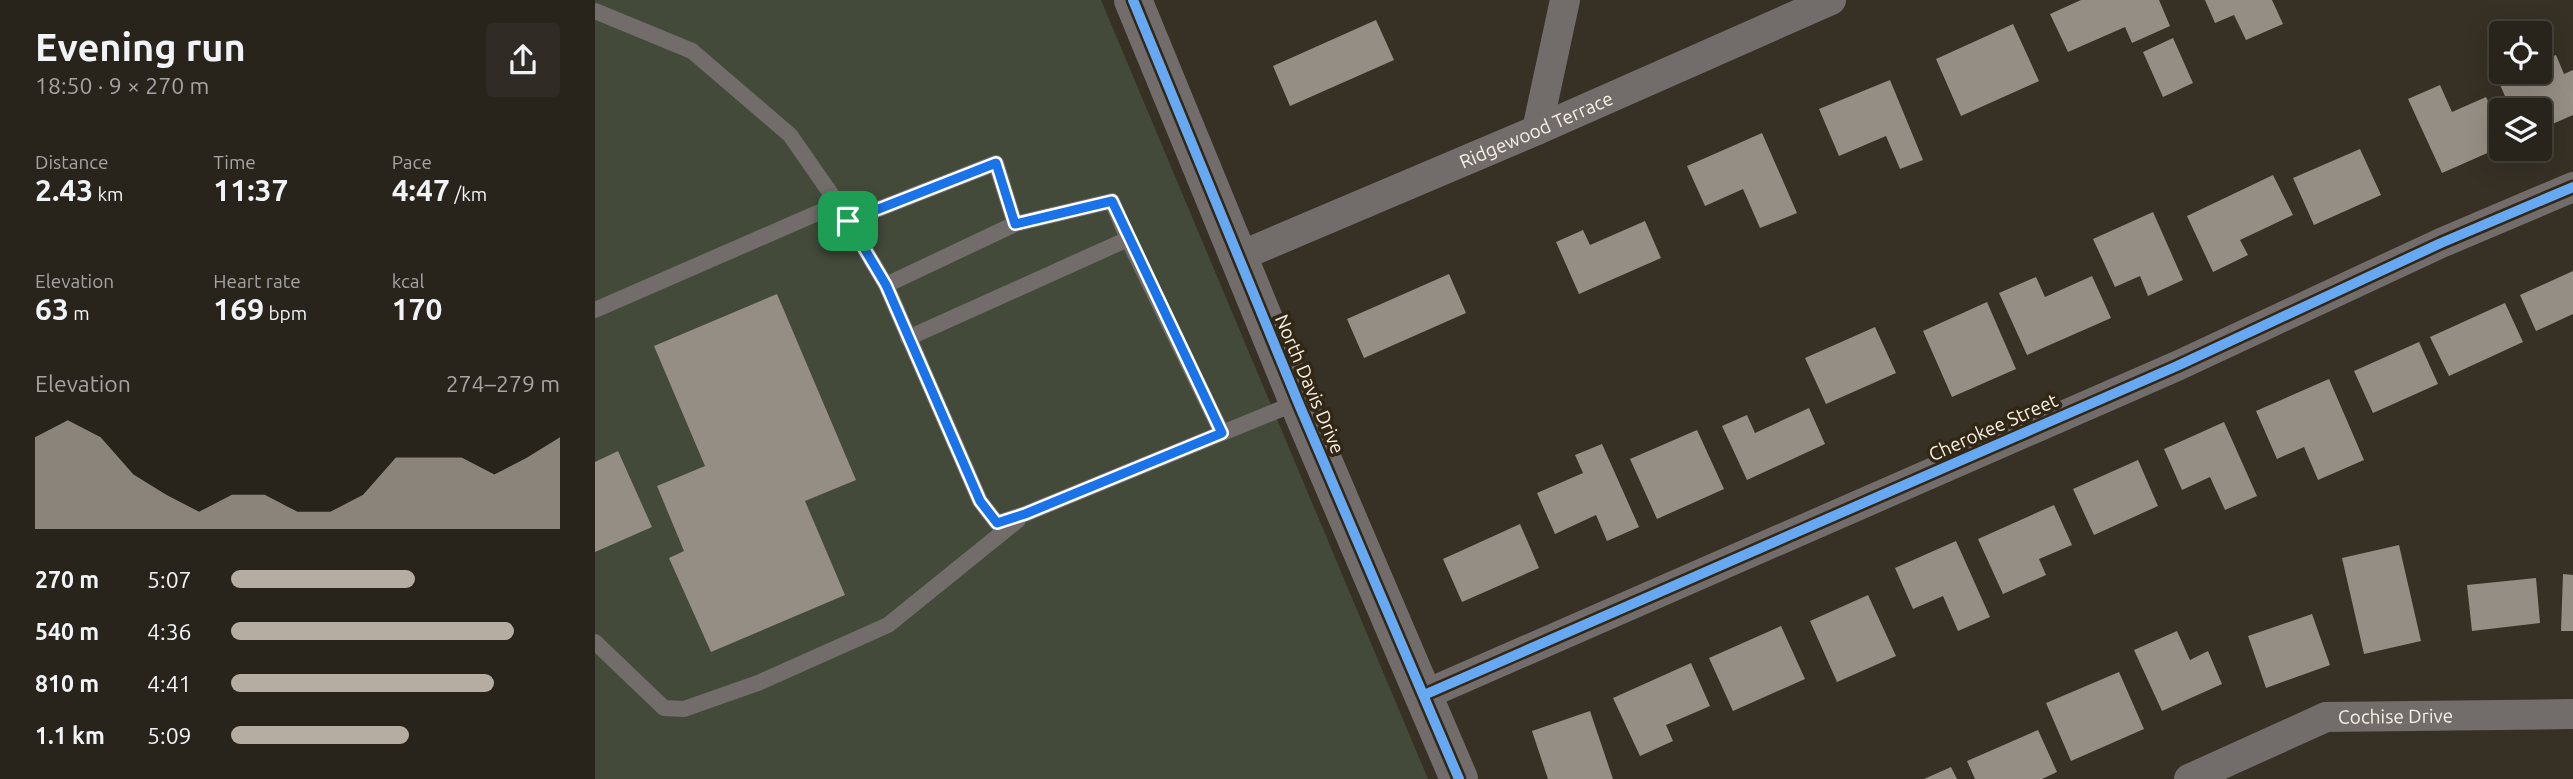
<!DOCTYPE html>
<meta charset="utf-8">
<style>
:root{--surface:#28241c;--page:#302c25;--text:#f1f3f6;--muted:#a5a4a3;--line:#44413b;--accent:#b5ada2}
body{margin:0;font-family:Ubuntu,sans-serif;background:var(--page);color:var(--text);height:100vh;display:flex;flex-direction:column;font-size:26px;white-space:nowrap}
*{box-sizing:border-box;margin:0}
p{font-size:23px;color:var(--muted)}
.icon{flex:none;width:38px;height:38px;fill:none;stroke:currentColor;stroke-width:2;stroke-linecap:round;stroke-linejoin:round}
.map{position:relative;flex:1;overflow:hidden}
.side{display:flex;flex-direction:column;background:var(--surface);width:595px}
.side>*{flex:none}
.buttons{position:absolute;left:1894px;top:21px;display:grid;gap:14px}
.buttons a{display:grid;place-items:center;width:63px;height:63px;border-radius:7px;background:var(--surface);box-shadow:0 7px 28px #0002,0 0 0 2px var(--line);font-size:35px}
.pin{position:absolute;display:grid;place-items:center;width:60px;height:60px;color:#fff;margin:-30px;border-radius:14px;box-shadow:0 4px 10px #0006}
.round{display:grid;place-items:center;flex:none;width:74px;height:74px;border-radius:7px;background:var(--page)}
.overview{display:flex;align-items:center;justify-content:space-between;height:119px;padding:0 35px}
h1{font-size:38px;font-weight:700;line-height:52px}
.metrics{display:grid;grid-template-columns:repeat(3,1fr);gap:10px;height:119px;padding:7px 35px}
.metrics div{display:grid;align-content:center}
.metrics b{font-size:30px;font-weight:700}
.metrics small{font-size:19px;font-weight:400}
.metrics p{font-size:19px}
.chart{height:196px;padding:14px 35px}
.chart p{display:flex;justify-content:space-between}
.chart svg{width:100%;height:126px;margin-top:7px;fill:var(--accent);opacity:.7}
ul{padding:0 35px;list-style:none;font-size:23px}
li{display:grid;grid-template-columns:112px 84px 1fr;align-items:center;height:52px}
li i{height:18px;border-radius:9px;background:var(--accent)}
main{display:flex;flex:1;min-height:0}
.map>svg:first-child{display:block}
</style>
<main>
<section class="side">
<div class="overview"><div><h1>Evening run</h1><p>18:50 · 9 × 270 m</p></div><a class="round"><svg class="icon" aria-label="share" viewBox="0 0 24 24"><path d="M12 15V3M7 8l5-5 5 5M5 13v7h14v-7"/></svg></a></div>
<div class="metrics">
<div><p>Distance</p><b>2.43<small> km</small></b></div>
<div><p>Time</p><b>11:37</b></div>
<div><p>Pace</p><b>4:47<small> /km</small></b></div>
</div>
<div class="metrics">
<div><p>Elevation</p><b>63<small> m</small></b></div>
<div><p>Heart rate</p><b>169<small> bpm</small></b></div>
<div><p>kcal</p><b>170</b></div>
</div>
<div class="chart"><p><span>Elevation</span>274–279 m</p>
<svg viewBox="0 0 160 44" preserveAspectRatio="none"><path d="M0 44V12L10 6L20 12L30 25L40 32L50 38L60 32L70 32L80 38L90 38L100 32L110 19L120 19L130 19L140 25L150 19L160 12V44z"/></svg>
</div>
<ul>
<li><b>270 m</b>5:07<i style="width:56%"></i></li>
<li><b>540 m</b>4:36<i style="width:86%"></i></li>
<li><b>810 m</b>4:41<i style="width:80%"></i></li>
<li><b>1.1 km</b>5:09<i style="width:54%"></i></li>
</ul>
</section>
<div class="map">
<svg width="1978" height="779" viewBox="0 0 1978 779">
<rect width="100%" height="100%" fill="#363025"/>
<!-- green -->
<path fill="#444a3a" d="M 0,0 L 506,0 L 833,779 L 0,779 Z"/>
<!-- building -->
<path fill="#958e84" d="M 1486,0 L 1564,0 L 1575,26 L 1537,43 L 1530,27 L 1473,52 L 1455,14 Z
M 1610,0 L 1677,0 L 1688,24 L 1651,40 L 1639,15 L 1620,23 Z
M 781,20 L 799,60 L 695,106 L 678,66 Z
M 1418,24 L 1444,81 L 1366,116 L 1341,59 Z
M 1578,38 L 1598,83 L 1568,97 L 1548,52 Z
M 1961,55 L 1969,74 L 1978,70 L 1978,115 L 1944,130 L 1944,110 L 1916,110 L 1903,80 L 1922,72 L 1944,72 L 1944,62 Z
M 1295,80 L 1328,160 L 1305,169 L 1291,136 L 1244,156 L 1224,109 Z
M 1845,85 L 1857,112 L 1891,97 L 1906,129 L 1906,147 L 1847,173 L 1813,99 Z
M 1167,133 L 1202,213 L 1165,228 L 1148,189 L 1110,206 L 1092,166 Z
M 1765,149 L 1786,195 L 1719,225 L 1698,178 Z
M 1678,175 L 1698,215 L 1645,240 L 1653,255 L 1618,272 L 1592,216 Z
M 1558,212 L 1588,280 L 1553,296 L 1545,276 L 1520,287 L 1498,239 Z
M 1050,221 L 1066,258 L 984,294 L 961,242 L 988,230 L 995,245 Z
M 1978,271 L 1978,314 L 1941,331 L 1925,295 Z
M 854,274 L 871,313 L 769,358 L 752,319 Z
M 1497,276 L 1516,318 L 1432,355 L 1404,293 L 1441,277 L 1450,297 Z
M 182,294 L 261,480 L 210,501 L 250,595 L 116,652 L 74,558 L 89,551 L 62,486 L 110,466 L 59,346 Z
M 1392,302 L 1421,369 L 1357,397 L 1328,331 Z
M 1910,303 L 1928,342 L 1854,376 L 1835,337 Z
M 1280,327 L 1301,373 L 1231,404 L 1210,358 Z
M 1824,342 L 1843,384 L 1778,413 L 1759,371 Z
M 1734,379 L 1769,460 L 1723,480 L 1709,447 L 1682,459 L 1661,411 Z
M 1214,408 L 1230,444 L 1152,480 L 1127,426 L 1152,415 L 1160,433 Z
M 1629,422 L 1662,496 L 1630,510 L 1615,477 L 1587,490 L 1569,449 Z
M 1102,430 L 1129,489 L 1062,519 L 1035,459 Z
M 1007,444 L 1044,527 L 1012,541 L 1001,515 L 960,534 L 942,493 L 988,473 L 980,455 Z
M 23,451 L 57,527 L 0,552 L 0,462 Z
M 1543,460 L 1563,506 L 1499,535 L 1478,489 Z
M 1459,505 L 1477,545 L 1444,559 L 1451,575 L 1408,594 L 1383,539 Z
M 925,524 L 944,568 L 867,602 L 848,559 Z
M 1361,541 L 1395,617 L 1363,631 L 1348,596 L 1318,609 L 1300,568 Z
M 1804,545 L 1826,641 L 1769,654 L 1747,558 Z
M 1968,574 L 1978,575 L 1978,631 L 1966,631 Z
M 1941,578 L 1945,623 L 1877,631 L 1872,585 Z
M 1273,595 L 1301,656 L 1242,682 L 1215,621 Z
M 1717,614 L 1735,665 L 1671,688 L 1653,636 Z
M 1186,626 L 1210,679 L 1138,711 L 1114,658 Z
M 1582,631 L 1595,660 L 1613,651 L 1627,684 L 1567,711 L 1539,650 Z
M 1096,663 L 1115,706 L 1071,725 L 1078,741 L 1045,756 L 1018,698 Z
M 1524,672 L 1549,729 L 1476,761 L 1451,703 Z
M 995,711 L 1018,779 L 953,779 L 937,731 Z
M 1443,730 L 1462,772 L 1447,779 L 1380,779 L 1372,761 Z
M 1356,767 L 1362,779 L 1329,779 Z"/>
<g fill="none" stroke-linecap="round" stroke-linejoin="round">
<!-- service -->
<path stroke="#726c6b" stroke-width="16" d="M 0,11 L 97,51 L 195,135 L 243,204 L 291,285 L 385,501 L 402,523 L 430,514 L 703,402
M 253,221 L 401,163 L 420,224
M 291,285 L 420,224 L 517,201 L 533,239
M 0,310 L 243,204
M 313,338 L 533,239 L 627,433
M 0,642 L 69,708 L 89,709 L 163,683 L 293,625 L 423,520"/>
<!-- minor -->
<g stroke="#726c6b" stroke-width="30">
<path d="M 942,130 L 970,0"/>
<path id="s1" d="M 643,257 L 942,130 L 1236,0"/>
<path d="M 829,695 L 1582,366 L 1846,243 L 1978,187"/>
<path id="s2" d="M 1594,779 L 1731,717 L 1978,714"/>
</g>
<!-- tertiary -->
<path stroke="#726c6b" stroke-width="38" d="M 538,0 L 703,402 L 864,779"/>
<defs>
<path id="cycleway" d="M 538,0 L 703,402 L 864,779
M 829,695 L 1582,366 L 1846,243 L 1978,187"/>
</defs>
<!-- cycleway casing -->
<use href="#cycleway" stroke="#322715" stroke-width="15"/>
<!-- cycleway -->
<use href="#cycleway" stroke="#66a8f1" stroke-width="10"/>
</g>
<g fill="none" stroke-linecap="round" stroke-linejoin="round">
<defs>
<path id="route" d="M 401,163 L 420,224 L 517,201 L 627,433 L 430,514 L 402,523 L 385,501 L 291,285 L 253,221 Z"/>
</defs>
<!-- route casing -->
<use href="#route" stroke="#fff" stroke-width="14"/>
<!-- route -->
<use href="#route" stroke="#1a73e8" stroke-width="9"/>
</g>
<g text-anchor="middle" stroke-width="7" stroke-linejoin="round" paint-order="stroke">
<!-- street labels -->
<g font-size="19" fill="#f9f1e6" stroke="#322715">
<text dy="7" stroke="none"><textPath href="#s1" startOffset="324">Ridgewood Terrace</textPath></text>
<text transform="translate(715 384) rotate(67)" y="7">North Davis Drive</text>
<text transform="translate(1398 427) rotate(-24)" y="7">Cherokee Street</text>
<text dy="7" stroke="none"><textPath href="#s2" startOffset="220">Cochise Drive</textPath></text>
</g>
</g>
</svg>
<div class="buttons">
<a><svg class="icon" aria-label="locate" viewBox="0 0 24 24"><circle cx="12" cy="12" r="6"/><path d="M12 2v4M12 18v4M2 12h4M18 12h4"/></svg></a>
<a><svg class="icon" aria-label="layers" viewBox="0 0 24 24"><path d="M12 4l9 5-9 5-9-5zM3 14l9 5 9-5"/></svg></a>
</div>
<div class="pin" style="left:253px;top:221px;background:#1e9e55"><svg class="icon" aria-label="arrive" viewBox="0 0 24 24"><path d="M6 21V4h12l-3 4 3 4H6"/></svg></div>
</div>
</main>
